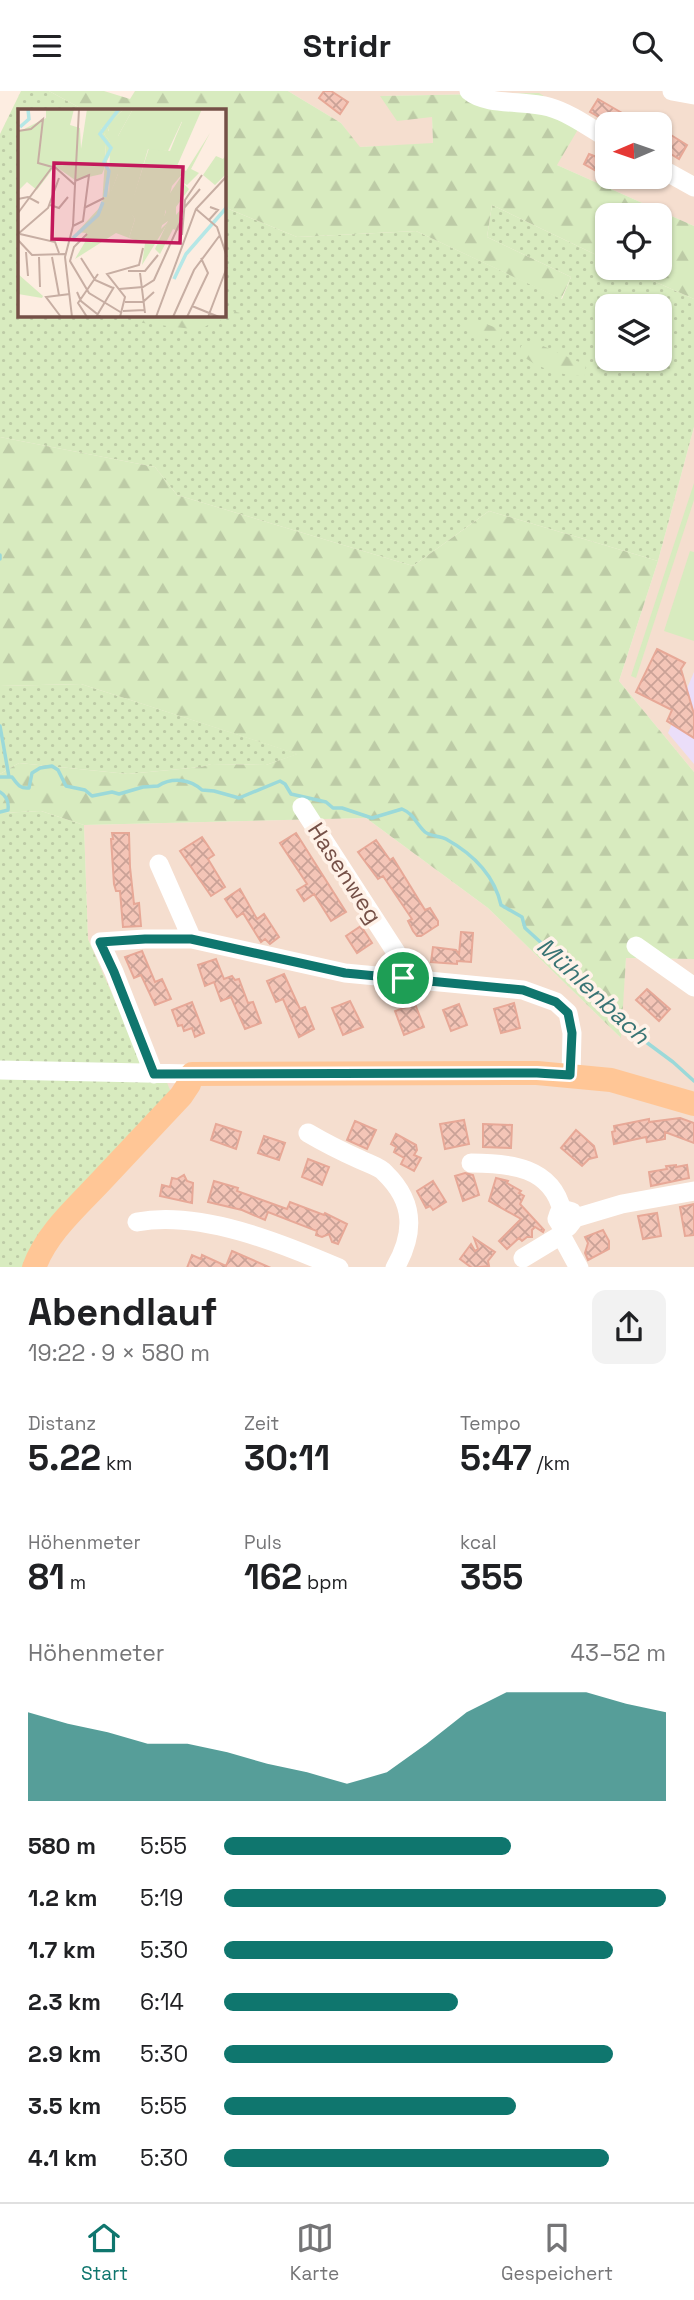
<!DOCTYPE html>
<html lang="de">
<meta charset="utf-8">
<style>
:root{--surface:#fff;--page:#f2f2f2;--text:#202124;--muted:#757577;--line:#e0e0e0;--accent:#0f766e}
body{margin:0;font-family:"Space Grotesk",sans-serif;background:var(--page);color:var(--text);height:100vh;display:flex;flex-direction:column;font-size:26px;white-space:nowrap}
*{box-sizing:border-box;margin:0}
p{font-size:23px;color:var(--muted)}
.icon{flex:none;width:38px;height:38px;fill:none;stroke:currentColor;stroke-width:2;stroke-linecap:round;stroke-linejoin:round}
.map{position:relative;height:1176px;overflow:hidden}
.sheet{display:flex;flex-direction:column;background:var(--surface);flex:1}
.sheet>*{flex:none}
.needle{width:46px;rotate:268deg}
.tools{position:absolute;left:595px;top:21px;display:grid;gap:14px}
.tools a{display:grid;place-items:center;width:77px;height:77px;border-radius:14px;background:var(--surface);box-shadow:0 2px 5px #0004;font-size:35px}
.pin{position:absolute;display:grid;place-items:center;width:60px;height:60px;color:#fff;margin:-30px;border:4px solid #fff;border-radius:50%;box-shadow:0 2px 7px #0007}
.round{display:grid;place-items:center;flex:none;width:74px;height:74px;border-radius:14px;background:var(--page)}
.overview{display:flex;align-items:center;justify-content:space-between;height:119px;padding:0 28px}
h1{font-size:38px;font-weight:700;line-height:52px}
.metrics{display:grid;grid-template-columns:repeat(3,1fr);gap:10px;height:119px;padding:7px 28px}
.metrics div{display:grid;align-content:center}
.metrics b{font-size:35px;font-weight:700}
.metrics small{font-size:19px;font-weight:400}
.metrics p{font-size:19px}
.chart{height:196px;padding:14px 28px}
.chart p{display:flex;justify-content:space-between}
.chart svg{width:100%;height:126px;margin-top:7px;fill:var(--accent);opacity:.7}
ul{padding:0 28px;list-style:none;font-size:23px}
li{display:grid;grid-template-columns:112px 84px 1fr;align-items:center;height:52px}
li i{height:18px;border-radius:9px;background:var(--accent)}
header{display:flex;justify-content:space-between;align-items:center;height:91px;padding:0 28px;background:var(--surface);font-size:32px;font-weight:700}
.dock{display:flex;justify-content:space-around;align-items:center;height:98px;border-top:2px solid var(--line);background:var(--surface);font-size:19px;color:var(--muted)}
.dock a{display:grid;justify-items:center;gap:4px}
.dock .on{color:var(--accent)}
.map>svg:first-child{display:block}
</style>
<header><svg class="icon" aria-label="menu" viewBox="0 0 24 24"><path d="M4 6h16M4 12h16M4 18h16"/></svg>Stridr<svg class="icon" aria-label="search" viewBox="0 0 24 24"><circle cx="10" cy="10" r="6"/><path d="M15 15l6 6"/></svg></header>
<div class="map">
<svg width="694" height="1177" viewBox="0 0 694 1177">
<defs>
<pattern id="green-dots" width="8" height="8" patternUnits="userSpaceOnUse" patternTransform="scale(1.75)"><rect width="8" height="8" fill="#d8ebbf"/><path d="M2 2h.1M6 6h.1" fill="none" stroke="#bdcba6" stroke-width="1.8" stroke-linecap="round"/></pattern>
<pattern id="forest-firs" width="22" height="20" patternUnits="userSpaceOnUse" patternTransform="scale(1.75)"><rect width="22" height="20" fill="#d8ebbf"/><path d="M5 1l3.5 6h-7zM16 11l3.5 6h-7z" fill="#bdcba6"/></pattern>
<pattern id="building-cross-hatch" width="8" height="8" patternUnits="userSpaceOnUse" patternTransform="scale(1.75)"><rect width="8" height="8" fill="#f4c5b7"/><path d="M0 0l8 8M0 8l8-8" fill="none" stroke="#caa297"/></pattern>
</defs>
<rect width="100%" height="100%" fill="#fdede1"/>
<!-- residential -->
<path fill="#f5decf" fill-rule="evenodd" d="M 288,0 L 694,0 L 694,135 L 557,74 L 539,2 L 381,5 L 432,26 L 433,53 L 359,56 L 341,32 ZM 607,33 L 660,33 L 660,86 L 607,86 Z
M 694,336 L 694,681 L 619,590 L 658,470 Z
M 366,727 L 488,817 L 620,946 L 626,867 L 694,868 L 694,1176 L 29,1177 L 149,988 L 88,848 L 84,734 Z"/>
<!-- education -->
<path fill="#ebdef9" d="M 694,581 L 694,673 L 668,642 Z"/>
<!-- green -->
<path fill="url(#green-dots)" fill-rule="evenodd" d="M 21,0 L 49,0 L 84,19 L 19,19 L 19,224 L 224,224 L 224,116 L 297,146 L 416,140 L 562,208 L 571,186 L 487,146 L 492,114 L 607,169 L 607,177 L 624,177 L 694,208 L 694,336 L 658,470 L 489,420 L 413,475 L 177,404 L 155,376 L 0,346 L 0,43 ZM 607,215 L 660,215 L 660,268 L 607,268 Z
M 81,593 L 298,663 L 266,674 L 211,673 L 201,676 L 128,683 L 19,672 L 0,683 L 0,595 Z
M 41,720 L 84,734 L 88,848 L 149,987 L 166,989 L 172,1004 L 29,1176 L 0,1176 L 0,722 Z"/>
<!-- forest -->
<path fill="url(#forest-firs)" d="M 49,0 L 104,0 L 130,8 L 135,0 L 288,0 L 341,32 L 360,56 L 433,52 L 432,26 L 397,30 L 380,5 L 539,2 L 583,30 L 557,74 L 694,135 L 694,208 L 624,177 L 660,177 L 660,124 L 607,124 L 607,169 L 492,114 L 487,146 L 571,186 L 561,208 L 416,140 L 297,146 L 224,116 L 224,19 L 84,19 Z
M 224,218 L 240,222 C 226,231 215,228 200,239 L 135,231 L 131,224 L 224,224 Z
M 472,227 L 501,239 L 504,244 L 499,251 L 480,246 L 466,238 L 465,230 Z
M 526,251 L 534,251 L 586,274 L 584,285 C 561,285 536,277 519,262 L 521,255 Z
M 0,346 L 155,376 L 177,404 L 413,475 L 489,420 L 658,470 L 619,590 L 694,681 L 694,868 L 626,867 L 621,947 L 488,817 L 366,727 L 84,734 L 41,720 L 0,722 L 0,683 L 19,672 L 128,683 L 201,676 L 211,673 L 266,674 L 297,663 L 81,593 L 0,595 Z"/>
<!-- pitch -->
<path fill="#d8ebbf" d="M 694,392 L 694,409 L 636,587 L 631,585 Z
M 690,460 L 694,461 L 694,550 L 664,540 Z"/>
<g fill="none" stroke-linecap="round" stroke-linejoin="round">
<!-- stream -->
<path stroke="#9bd9d9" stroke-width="3.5" d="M 0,464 L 0,468
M 0,635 L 9,686
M 0,686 L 12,686 C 17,693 20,698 29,697 L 32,682 L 40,677 L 52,675 L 58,679 L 66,695 L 85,699 L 92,705 L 112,701 L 119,703 L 143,696 L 158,695 C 172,686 190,688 202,699 L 214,700 L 239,707 L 280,690 L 285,693 L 291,703 L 326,711 L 333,717 L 342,717 L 372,727 L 402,718 C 414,723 416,733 425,741 C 430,745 440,745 446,748 C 473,763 494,783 501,814 L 522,826 L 525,837 L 559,868 L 581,894 L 607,912 L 634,936 L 642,948 L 673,971 L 694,990
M 0,701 C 7,705 9,711 8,719 L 0,721"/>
</g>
<!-- building -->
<path fill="url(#building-cross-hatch)" stroke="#e7a897" stroke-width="2" d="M 324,0 L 331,0 L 348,11 L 340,23 L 319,7 Z
M 598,8 L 629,26 L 625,33 L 611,33 L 590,21 Z
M 671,44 L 687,54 L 679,68 L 663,58 Z
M 589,63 L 607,70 L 607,86 L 584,73 Z
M 657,558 L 685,572 L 681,578 L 694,623 L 694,647 L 667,630 L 672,619 L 636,601 Z
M 112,742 L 129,742 L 130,776 L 134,813 L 139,812 L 141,835 L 123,836 L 120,800 L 116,800 L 114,793 L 111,748 L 113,748 Z
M 296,742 L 346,821 L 331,830 L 314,803 L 304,810 L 297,799 L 307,793 L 280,752 Z
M 202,746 L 214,764 L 208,768 L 225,796 L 211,805 L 180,760 Z
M 376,749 L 390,769 L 393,767 L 425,819 L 430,817 L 438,830 L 438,834 L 421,845 L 417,845 L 413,840 L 408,830 L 412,828 L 383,785 L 378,788 L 358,761 Z
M 240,798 L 257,828 L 264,823 L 279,846 L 270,853 L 265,848 L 261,851 L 243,822 L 237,826 L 225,808 Z
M 361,835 L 372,852 L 357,862 L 346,845 Z
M 461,841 L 473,842 L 471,871 L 457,870 L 457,873 L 431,871 L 433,856 L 456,859 L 459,863 Z
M 142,860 L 155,891 L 162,888 L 171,908 L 155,914 L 141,884 L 134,887 L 125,866 Z
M 216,868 L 224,888 L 232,885 L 235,889 L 239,888 L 248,912 L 253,911 L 261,932 L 245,938 L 231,906 L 221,910 L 214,891 L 205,895 L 198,874 Z
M 284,883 L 300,918 L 305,916 L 314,938 L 299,946 L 283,908 L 276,911 L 267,890 Z
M 647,898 L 670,918 L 659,930 L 636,909 Z
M 350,910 L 363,936 L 343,944 L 332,917 Z
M 192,911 L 204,942 L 195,946 L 192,937 L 184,940 L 182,934 L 178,935 L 172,919 Z
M 514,912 L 520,937 L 501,942 L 494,918 Z
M 415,913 L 424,936 L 404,944 L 395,920 Z
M 459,913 L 467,934 L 451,940 L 443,919 Z
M 680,1027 L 694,1032 L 694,1052 L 665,1041 L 665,1048 L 647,1051 L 646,1046 L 614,1053 L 612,1041 L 615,1040 L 614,1035 L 649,1028 L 649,1031 Z
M 464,1029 L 469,1053 L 445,1058 L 440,1033 Z
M 355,1030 L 376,1039 L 367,1058 L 347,1049 Z
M 216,1033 L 241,1041 L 236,1058 L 211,1049 Z
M 483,1033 L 512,1034 L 511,1057 L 483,1056 Z
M 576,1039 L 594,1055 L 597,1066 L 589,1068 L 582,1075 L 561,1057 Z
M 396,1043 L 416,1054 L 417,1059 L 414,1064 L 421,1067 L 414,1080 L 401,1073 L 404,1067 L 394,1061 L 396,1056 L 391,1053 Z
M 264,1045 L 285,1052 L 279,1069 L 258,1062 Z
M 308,1068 L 329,1076 L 322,1094 L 302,1086 Z
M 676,1074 L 676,1076 L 687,1074 L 689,1087 L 651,1095 L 649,1081 L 667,1078 L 666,1075 Z
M 465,1082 L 473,1084 L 479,1104 L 463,1110 L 455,1085 Z
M 184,1084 L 187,1090 L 193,1092 L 192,1112 L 160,1105 L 162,1094 L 170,1096 L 172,1087 L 177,1088 Z
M 496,1087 L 508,1090 L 507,1092 L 521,1100 L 519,1102 L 524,1105 L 520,1113 L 544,1139 L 543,1141 L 535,1136 L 532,1139 L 532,1146 L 527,1146 L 522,1150 L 519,1147 L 507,1158 L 499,1150 L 521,1128 L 489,1110 Z
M 214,1090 L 238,1097 L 237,1100 L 287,1118 L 290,1111 L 324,1124 L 325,1122 L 347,1133 L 338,1153 L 332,1151 L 329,1143 L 322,1146 L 316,1144 L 317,1140 L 268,1121 L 265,1129 L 242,1119 L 208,1111 Z
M 433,1090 L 446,1111 L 433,1119 L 430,1115 L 426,1117 L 417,1100 Z
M 694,1113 L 694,1144 L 685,1145 L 680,1116 Z
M 657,1122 L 661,1145 L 643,1148 L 638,1125 Z
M 603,1139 L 609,1150 L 609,1158 L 588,1169 L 585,1162 L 588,1152 L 585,1146 Z
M 474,1147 L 495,1161 L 488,1170 L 489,1175 L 472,1177 L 460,1168 L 471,1153 L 475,1160 L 478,1158 Z
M 232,1160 L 271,1177 L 187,1177 L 192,1164 L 201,1168 L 202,1164 L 226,1175 Z"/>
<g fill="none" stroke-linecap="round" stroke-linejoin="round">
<!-- minor -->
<path stroke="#fff" stroke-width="19" d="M 469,0 C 486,15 526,9 549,16 C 570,22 589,36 607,47
M 672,0 L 694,4
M 660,77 L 694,96
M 302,716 L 401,869 L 403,887
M 159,773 L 192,848
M 636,855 L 694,896
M 0,979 L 192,983
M 154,983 L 114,881 L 100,851 L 145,848 L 192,848 L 345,882 L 523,899 L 556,911 L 568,922 L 572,942 L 571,984
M 308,1042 C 325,1052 343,1061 361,1069 C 369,1073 380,1076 385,1082 C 415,1111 415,1142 395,1177
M 471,1072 C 510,1072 552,1076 562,1120
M 575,1127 L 572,1121 L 565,1119 L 559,1122 L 557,1128 L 562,1136 L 568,1136 L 575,1127 L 622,1113 L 694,1100
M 137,1131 C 200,1119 281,1152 339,1177
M 561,1144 L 579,1177
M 523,1167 L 561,1144 L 565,1137"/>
<!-- major -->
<path stroke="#ffc696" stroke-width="24" d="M 34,1177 C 46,1142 79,1114 103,1088 C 129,1060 155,1033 181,1005 L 189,993 L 192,983 L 537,982 L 611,989 L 694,1013"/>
</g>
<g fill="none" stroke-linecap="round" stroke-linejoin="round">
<defs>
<path id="route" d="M 145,848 L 191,848 L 345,882 L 523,899 L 556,911 L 568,922 L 572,942 L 570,984 L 537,982 L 154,983 L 114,881 L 100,851 Z"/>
</defs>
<!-- route casing -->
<use href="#route" stroke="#fff" stroke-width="14"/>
<!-- route -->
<use href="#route" stroke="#0f766e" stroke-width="9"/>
</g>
<g text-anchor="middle" stroke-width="7" stroke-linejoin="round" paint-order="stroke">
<!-- street labels -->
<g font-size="23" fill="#755047" stroke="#fff2e8">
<text transform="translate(345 782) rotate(57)" y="8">Hasenweg</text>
</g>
<!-- water labels -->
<g font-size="24" font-style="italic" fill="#387474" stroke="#fff2e8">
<text transform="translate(593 900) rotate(43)" y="8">Mühlenbach</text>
</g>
</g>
<!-- overview -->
<g transform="translate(18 18)">
<rect width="208" height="208" fill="#fdede1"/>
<path d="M 28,0 L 56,0 L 52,16 L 62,19 L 63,40 L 69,0 L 99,0 L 83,20 L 88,35 L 86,60 L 84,65 L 57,71 L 37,57 L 19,81 L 9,73 L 0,82 L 0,23 L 28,9 ZM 106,0 L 115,0 L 100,27 L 100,65 L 91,89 L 92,33 L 86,25 L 91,22 L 89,16 ZM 153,0 L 184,0 L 159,57 L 168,62 L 192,24 L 173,60 L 181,64 L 169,76 L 164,73 L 166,63 L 154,77 L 143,120 L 151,112 L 124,156 L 127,134 L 111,129 L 117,110 L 111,102 L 131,39 L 152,42 L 158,27 L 164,13 L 151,5 ZM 208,46 L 208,65 L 197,76 L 185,66 L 198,47 L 205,50 Z" fill="#d8ebbf"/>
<path d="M 106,0 L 89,16 L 91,23 L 86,25 L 96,38 L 89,52 L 91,87 L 100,65 L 100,27 L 115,0 L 153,0 L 152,5 L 164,12 L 150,42 L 130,40 L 112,102 L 117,110 L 111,129 L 98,124 L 57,150 L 67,133 L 68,124 L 59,123 L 84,96 L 88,35 L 83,20 L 94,2 ZM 167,62 L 164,73 L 171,80 L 158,98 L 158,106 L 163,100 L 163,117 L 160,122 L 155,120 L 142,145 L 137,140 L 150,112 L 140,119 L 148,103 L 148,90 ZM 0,165 L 25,187 L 24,189 L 0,185 Z" fill="#d8ebbf"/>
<path fill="none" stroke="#b5e7e6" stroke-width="3.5" d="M 2,18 L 11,10 L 10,0M 87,88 L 91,62 L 86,53 L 93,39 L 82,25 L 101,0M 55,129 L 80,106 L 85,93M 156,170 L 168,145 L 209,98"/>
<path fill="none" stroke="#c7aea3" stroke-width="2" d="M 0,22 L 13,20 L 25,10 L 20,54 L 38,59 L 57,76 L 55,117 L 47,148 L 54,208M 57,76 L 61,0M 0,90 L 10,88 L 21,94M 32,96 L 41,99 L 50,88M 66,99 L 86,89M 166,99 L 182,80M 178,100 L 199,118 L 209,148M 0,104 L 35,57M 191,111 L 200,101 L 192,98M 55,117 L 65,112 L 71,66 L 57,72M 0,125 L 30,99 L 41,69M 2,125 L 37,133 L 41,144M 69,125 L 56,138 L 52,152 L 71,184 L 104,204M 164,126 L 167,91 L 184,66M 0,131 L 14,146 L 47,145M 8,143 L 10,167M 21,148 L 22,178M 34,148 L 41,186M 63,149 L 77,171 L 95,179M 110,162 L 127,162 L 140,146M 122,164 L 127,204M 101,180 L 125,178 L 136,171 L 164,109M 59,183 L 63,192 L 83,208M 107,193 L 125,193 L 136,183M 174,197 L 201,208M 105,202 L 127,201M 43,208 L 28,188 L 52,185M 69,208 L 60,194 L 80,165M 78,208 L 96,178M 102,208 L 107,188 L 89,165 L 121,156 L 125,139M 138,208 L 178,100 L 209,67M 155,208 L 176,161 L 202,126M 169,208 L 190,164 L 183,149M 190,208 L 209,158"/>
<path fill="#c2185b" fill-opacity="0.15" stroke="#c2185b" stroke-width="3.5" d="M 36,54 L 165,58 L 162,134 L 34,130 Z"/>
<rect width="208" height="208" fill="none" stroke="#755047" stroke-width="3.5"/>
</g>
</svg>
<div class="tools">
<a><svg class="needle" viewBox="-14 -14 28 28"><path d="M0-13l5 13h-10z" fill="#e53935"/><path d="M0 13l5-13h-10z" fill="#757577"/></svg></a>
<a><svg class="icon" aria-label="locate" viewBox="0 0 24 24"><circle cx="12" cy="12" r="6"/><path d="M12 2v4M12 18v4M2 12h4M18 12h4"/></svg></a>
<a><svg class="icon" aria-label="layers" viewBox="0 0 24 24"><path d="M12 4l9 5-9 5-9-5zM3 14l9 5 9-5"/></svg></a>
</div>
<div class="pin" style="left:403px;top:887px;background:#1e9e55"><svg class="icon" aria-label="arrive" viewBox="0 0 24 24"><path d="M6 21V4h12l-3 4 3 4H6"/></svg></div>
</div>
<section class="sheet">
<div class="overview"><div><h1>Abendlauf</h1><p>19:22 · 9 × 580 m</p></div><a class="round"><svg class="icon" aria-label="share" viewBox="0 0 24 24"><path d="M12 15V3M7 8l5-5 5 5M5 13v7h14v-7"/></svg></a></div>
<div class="metrics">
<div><p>Distanz</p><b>5.22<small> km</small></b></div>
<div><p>Zeit</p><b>30:11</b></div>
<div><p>Tempo</p><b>5:47<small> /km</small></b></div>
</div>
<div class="metrics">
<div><p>Höhenmeter</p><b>81<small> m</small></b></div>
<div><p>Puls</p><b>162<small> bpm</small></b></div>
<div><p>kcal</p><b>355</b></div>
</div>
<div class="chart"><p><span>Höhenmeter</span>43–52 m</p>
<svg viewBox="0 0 160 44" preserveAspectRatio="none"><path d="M0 44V13L10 17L20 20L30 24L40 24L50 27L60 31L70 34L80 38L90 34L100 24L110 13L120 6L130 6L140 6L150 10L160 13V44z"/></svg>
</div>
<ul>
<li><b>580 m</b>5:55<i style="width:65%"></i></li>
<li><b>1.2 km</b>5:19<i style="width:100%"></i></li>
<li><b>1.7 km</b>5:30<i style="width:88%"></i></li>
<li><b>2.3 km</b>6:14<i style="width:53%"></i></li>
<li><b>2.9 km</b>5:30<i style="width:88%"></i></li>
<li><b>3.5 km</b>5:55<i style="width:66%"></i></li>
<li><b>4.1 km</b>5:30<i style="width:87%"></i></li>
</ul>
</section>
<nav class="dock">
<a class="on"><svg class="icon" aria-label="home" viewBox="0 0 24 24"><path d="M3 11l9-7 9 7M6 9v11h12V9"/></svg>Start</a>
<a><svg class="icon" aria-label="map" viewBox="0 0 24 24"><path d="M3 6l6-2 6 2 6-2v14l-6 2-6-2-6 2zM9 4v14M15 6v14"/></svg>Karte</a>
<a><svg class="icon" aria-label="saved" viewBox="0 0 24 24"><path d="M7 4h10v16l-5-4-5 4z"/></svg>Gespeichert</a>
</nav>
